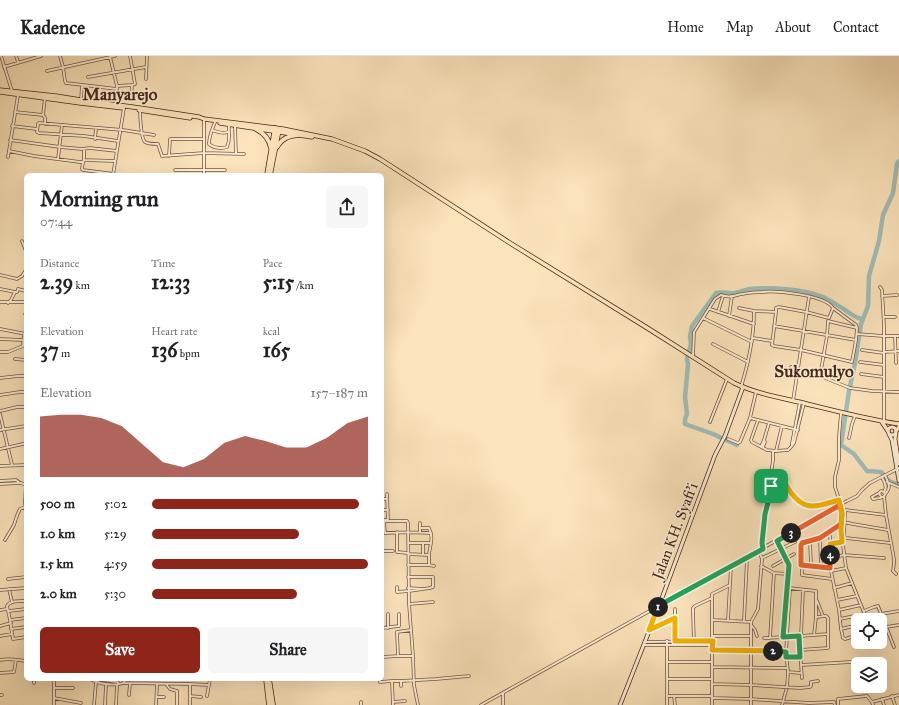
<!DOCTYPE html>
<meta charset="utf-8">
<style>
:root{--surface:#fff;--page:#f6f6f6;--text:#202124;--muted:#757577;--line:#e0e0e0;--accent:#8f2418}
body{margin:0;font-family:"IM FELL Great Primer",serif;background:var(--page);color:var(--text);height:100vh;display:flex;flex-direction:column;font-size:15px;white-space:nowrap}
*{box-sizing:border-box;margin:0}
p{font-size:13px;color:var(--muted)}
.icon{flex:none;width:22px;height:22px;fill:none;stroke:currentColor;stroke-width:2;stroke-linecap:round;stroke-linejoin:round}
.map{position:relative;flex:1;overflow:hidden}
.sheet{position:absolute;left:24px;top:117px;width:360px;height:508px;display:flex;flex-direction:column;background:var(--surface);border-radius:6px;box-shadow:0 4px 16px #0002}
.sheet>*{flex:none}
.fabs{position:absolute;left:851px;top:557px;display:grid;gap:8px}
.fabs a{display:grid;place-items:center;width:36px;height:36px;border-radius:6px;background:var(--surface);box-shadow:0 4px 16px #0002;font-size:20px}
.pin{position:absolute;display:grid;place-items:center;width:34px;height:34px;color:#fff;margin:-17px;border-radius:8px;box-shadow:0 2px 6px #0006}
.km{position:absolute;width:20px;height:20px;margin:-10px;border-radius:50%;background:#222;color:#fff;font-size:11px;line-height:20px;text-align:center}
.round{display:grid;place-items:center;flex:none;width:42px;height:42px;border-radius:6px;background:var(--page)}
.summary{display:flex;align-items:center;justify-content:space-between;height:68px;padding:0 16px}
h1{font-size:22px;font-weight:700;line-height:30px}
.figures{display:grid;grid-template-columns:repeat(3,1fr);gap:6px;height:68px;padding:4px 16px}
.figures div{display:grid;align-content:center}
.figures b{font-size:20px;font-weight:700}
.figures small{font-size:11px;font-weight:400}
.figures p{font-size:11px}
.chart{height:112px;padding:8px 16px}
.chart p{display:flex;justify-content:space-between}
.chart svg{width:100%;height:72px;margin-top:4px;fill:var(--accent);opacity:.7}
.action{display:flex;gap:8px;margin-top:auto;padding:8px 16px}
.action a{flex:1;height:46px;border-radius:6px;background:var(--accent);color:#fff;font-size:16px;font-weight:700;line-height:46px;text-align:center}
.action a+a{background:var(--page);color:var(--text)}
ul{padding:0 16px;list-style:none;font-size:13px}
li{display:grid;grid-template-columns:64px 48px 1fr;align-items:center;height:30px}
li i{height:10px;border-radius:5px;background:var(--accent)}
header{display:flex;align-items:center;gap:24px;box-sizing:border-box;height:56px;padding:0 20px;background:var(--surface);border-bottom:1px solid var(--line)}
header strong{font-size:19px}
nav{display:flex;gap:22px;margin-inline-start:auto;font-size:14px}
.map>svg:first-child{display:block}
</style>
<header>
<strong>Kadence</strong>
<nav><a>Home</a><a>Map</a><a>About</a><a>Contact</a></nav>
</header>
<div class="map">
<svg width="899" height="649" viewBox="0 0 899 649">
<rect width="100%" height="100%" fill="#fbe3bb"/>
<filter id="stains"><feTurbulence type="fractalNoise" baseFrequency=".005" numOctaves="4"/><feColorMatrix values="0 0 0 0 .2 0 0 0 0 .09 0 0 0 0 .02 0 0 0 .5 -.17"/></filter>
<radialGradient id="worn" r=".72"><stop offset=".6" stop-color="#630" stop-opacity="0"/><stop offset="1" stop-color="#630" stop-opacity=".3"/></radialGradient>
<g fill="none" stroke-linecap="round" stroke-linejoin="round">
<!-- river -->
<path stroke="#a0bdb7" stroke-width="4.5" d="M 899,105 L 897,108 L 893,137 L 883,159 L 879,185 L 869,220 L 868,250 L 861,268 L 855,307 L 849,335 L 841,389 L 854,398 L 867,415 L 881,416 L 889,425 L 899,429
M 737,389 L 713,378 L 685,368 L 685,363 L 687,358 L 685,341 L 688,309 L 687,302 L 691,288 L 690,281 L 692,270 L 716,237 C 722,235 729,238 735,237 C 740,236 745,234 750,233 C 771,231 803,233 823,241 C 829,244 836,248 842,252 C 849,256 854,262 863,263"/>
<defs>
<path id="minor" d="M 1,0 L 12,35
M 16,0 L 18,6
M 60,0 L 63,11 L 65,25 L 66,27 L 117,33
M 110,1 L 117,30 L 116,49
M 4,11 L 41,0
M 47,15 L 115,0
M 88,21 L 146,11
M 146,23 L 147,0
M 117,30 L 132,29 L 135,28 L 130,0
M 131,43 L 132,29
M 81,44 L 82,29
M 140,54 C 140,60 141,83 145,86 C 148,88 155,88 158,88 L 162,100 L 204,97 L 244,98
M 15,56 L 43,59 L 45,62 L 45,68
M 43,59 L 45,42
M 204,64 L 204,119
M 215,66 C 212,74 209,80 209,88 C 213,92 222,93 227,91 C 231,82 228,78 229,69
M 12,70 L 37,73
M 235,70 L 236,98
M 212,74 C 217,76 223,78 228,76
M 95,83 L 96,72
M 10,84 L 60,91 L 82,93 L 90,92 L 117,95
M 118,85 L 84,80 L 39,77 L 37,76 L 38,68 L 39,67 L 123,74 L 154,79
M 9,95 L 34,100 L 80,106 L 83,106 L 84,104 L 115,105
M 169,100 L 170,83 L 204,83
M 8,101 L 18,39
M 58,103 L 62,69
M 84,103 L 84,93
M 83,106 L 82,113 L 83,114 L 114,118
M 175,114 L 225,114
M 113,119 L 124,52
M 22,185 L 26,195
M 0,219 L 17,223 L 22,220 L 26,214
M 880,231 L 882,234 L 884,270 L 884,365
M 0,233 L 15,236
M 882,240 L 897,239
M 0,246 L 26,246
M 8,247 L 11,244 L 15,236 L 17,236 L 18,233 L 26,235
M 739,252 L 754,255
M 833,252 L 856,269 L 857,272
M 710,253 L 754,268
M 718,256 L 723,240
M 25,258 L 26,258
M 729,260 L 732,240
M 884,261 L 895,261
M 703,262 L 752,286
M 774,270 L 856,284 L 857,272 L 828,265
M 0,273 L 26,278
M 857,278 L 883,280 L 899,280
M 895,280 L 896,307
M 753,282 L 772,285
M 0,283 L 23,284
M 713,288 L 748,306
M 862,294 L 884,297
M 0,296 L 8,296 L 23,290 L 24,278
M 884,296 L 899,295
M 693,301 L 694,276 L 715,243 L 721,239 C 724,240 729,241 733,240 C 736,240 739,238 742,238 C 748,237 755,236 761,236 C 776,234 825,239 833,252 L 829,262 L 806,256 L 779,251 L 776,252 L 776,256
M 15,303 L 26,304
M 860,306 L 884,309
M 791,311 L 820,320 L 850,332 L 872,335 L 899,336
M 861,318 L 884,321
M 820,320 L 827,280 L 828,265
M 0,322 L 18,320 L 26,320
M 741,331 C 749,305 754,281 754,255 L 776,256 L 772,289 L 774,290 L 801,294 L 852,306 L 856,284
M 0,339 L 20,336 L 26,336
M 793,345 L 809,241
M 0,355 L 17,351 L 26,351
M 841,357 L 839,381 L 839,404 L 835,421 L 835,431 L 841,449 L 842,459 L 841,474 L 846,512 L 867,564
M 0,358 L 12,409
M 750,362 L 798,374
M 758,364 L 751,384 L 752,386 L 767,394 L 776,395 L 788,394 L 791,391 L 794,387 L 804,347
M 710,366 L 727,323
M 0,374 L 26,370
M 849,382 L 852,368 L 855,360
M 728,383 L 738,387 L 740,386 L 750,362 L 756,336
M 792,390 L 792,387 L 800,346
M 761,391 L 764,384 L 769,367
M 763,391 L 765,386 L 764,384
M 0,393 L 23,388 L 26,388
M 776,395 L 782,370
M 0,410 L 26,409
M 771,418 L 773,404 L 773,395
M 885,419 C 888,427 892,431 885,438
M 882,421 C 884,425 888,431 884,436
M 0,425 L 16,424 L 20,427
M 26,426 L 25,446 L 26,458
M 887,426 L 899,431
M 0,428 L 21,427 L 26,429
M 879,437 L 881,441 L 883,441 L 885,439 L 884,436 L 881,435 L 879,437 L 872,441 L 873,443 L 880,442 L 882,441
M 387,438 L 388,465
M 770,439 L 790,436
M 884,440 L 886,459 L 894,503 L 894,507 L 893,515 L 896,518
M 382,443 L 387,443
M 382,454 L 388,454
M 886,459 L 845,454 L 845,455 L 844,479 L 844,481 L 846,482 L 890,487
M 382,464 L 388,464
M 844,466 L 853,468 L 888,474
M 420,467 L 420,476
M 382,470 L 382,530
M 420,472 L 429,472 C 434,483 430,488 429,499
M 397,476 L 397,496 L 408,497
M 830,476 L 831,515 L 839,554 L 841,573 L 843,582 L 845,583 L 858,579
M 820,482 L 821,511
M 5,484 C 8,479 11,474 14,469 C 16,463 17,458 20,453 L 25,451
M 777,485 L 789,509 L 783,581
M 810,485 L 811,510
M 408,487 L 430,487
M 830,488 L 842,486
M 763,493 L 762,487 L 765,458 L 771,430 L 787,429 C 801,456 812,452 839,444
M 382,495 L 393,495
M 408,498 L 429,499 L 429,509 L 434,510
M 423,498 L 423,487
M 762,502 L 795,486
M 830,502 L 844,499 L 884,502
M 408,509 L 429,509
M 802,509 L 830,512
M 761,510 L 774,517 L 788,518
M 773,510 L 794,498
M 831,515 L 846,512
M 8,523 L 26,521
M 832,523 L 802,519 L 801,489 L 802,487 L 820,482 L 841,468
M 397,531 L 397,536 L 409,535 L 430,532 L 433,531 L 433,521 L 408,521
M 408,532 L 423,533
M 789,532 L 816,535 L 816,561 L 814,579
M 834,532 L 852,527
M 9,533 L 12,546
M 0,534 L 26,532
M 837,544 L 857,540
M 26,545 C 20,545 10,544 7,550 L 10,564 L 13,583 L 26,581
M 817,545 L 823,560
M 409,548 L 433,546
M 0,554 L 7,553
M 839,554 L 861,549
M 9,555 L 26,553
M 864,555 L 874,551 L 878,550 L 894,591
M 881,558 L 899,555
M 840,563 L 864,558
M 10,564 L 26,562
M 713,564 L 751,566
M 728,564 L 731,510
M 744,565 L 747,503
M 0,570 L 11,567
M 752,570 L 755,574 L 757,580
M 886,571 L 899,569
M 382,572 L 399,570 L 399,558
M 388,572 L 388,558
M 11,573 L 26,571
M 841,573 L 858,569
M 649,574 L 675,562
M 0,580 L 12,578
M 712,580 L 751,580
M 801,580 L 803,534
M 799,581 L 802,622
M 764,582 L 786,581 L 828,578
M 770,582 L 774,517
M 667,585 L 667,649
M 675,585 L 675,553
M 645,586 L 713,585
M 644,589 L 713,589
M 694,589 L 693,555 L 693,552 L 695,550 L 712,542
M 712,594 L 785,596
M 800,594 L 828,592 L 828,562 L 826,560 L 816,561
M 398,600 L 413,600
M 382,601 L 398,600 L 397,576 L 411,574
M 786,601 L 800,601
M 0,604 C 9,602 17,604 26,605
M 667,606 L 712,606
M 801,609 L 851,606
M 712,611 L 787,612
M 788,616 L 801,617
M 0,617 L 14,616 L 16,604
M 90,623 C 101,629 112,630 124,627
M 96,623 L 117,626 L 119,628
M 125,623 L 124,627 L 190,628 L 209,629
M 379,623 L 380,626 L 392,625 L 393,649
M 667,623 L 712,623
M 392,625 L 401,625
M 34,627 L 34,623
M 166,628 L 170,633 L 177,635 L 177,649
M 712,628 L 751,629 L 800,632 L 810,631 L 811,630 L 811,626 L 818,625
M 401,630 L 401,625 L 436,623 L 469,620
M 54,632 L 73,632
M 503,637 L 503,649
M 0,639 L 2,639
M 129,639 L 130,627
M 190,640 L 201,641
M 207,640 L 210,623
M 667,640 L 712,640
M 674,640 L 675,649
M 892,640 L 895,649
M 157,641 L 164,641
M 54,642 L 81,647
M 713,642 L 751,643 L 809,647 L 834,646 L 835,649
M 882,643 L 884,649
M 361,646 L 361,649
M 393,646 L 405,645
M 872,646 L 899,639
M 54,649 L 54,623
M 94,649 L 96,626
M 105,649 L 106,628
M 116,649 L 117,629
M 156,649 L 157,628
M 190,649 L 190,628
M 418,649 L 414,629 L 413,600 L 409,548 L 408,467 L 407,465 L 385,465 L 384,467 L 385,477 C 400,476 415,476 431,477
M 481,649 L 847,445 L 857,440 L 862,434 L 870,427 L 899,412
M 712,649 L 712,538 L 730,529
M 751,649 L 751,566 L 758,553 L 762,503 L 759,495
M 782,649 L 787,631 L 788,616 L 786,596 L 790,533
M 838,649 L 838,643 L 867,640 L 872,646 L 873,649"/>
<path id="secondary" d="M888 375a4 4 0 1 1 8 0a4 4 0 1 1-8 0Z
M 896,377 L 895,383 L 899,408
M 889,378 L 892,384 L 899,425
M 620,649 L 659,550 L 715,399 L 725,380 L 743,331"/>
<path id="trunk" d="M 0,34 L 56,40 L 81,44 L 140,52 L 199,61 L 204,63 L 283,73 L 332,83 L 365,95 L 380,103 L 510,187 L 649,273 L 734,327 C 755,337 777,341 799,346 C 832,354 865,363 899,368
M 0,36 L 80,47 L 123,52
M 139,54 L 190,62
M 220,67 L 312,81
M 882,366 L 888,375
M 896,375 L 899,371"/>
<path id="motorway" d="M 256,73 C 264,77 269,82 271,92
M 277,91 C 282,82 289,80 298,79
M 267,119 L 275,72
M 270,119 L 279,73
M 266,623 L 269,649
M 269,623 L 273,649"/>
</defs>
<!-- minor casing -->
<use href="#minor" stroke="#735842" stroke-width="3.5"/>
<!-- secondary casing -->
<use href="#secondary" stroke="#46291a" stroke-width="4.5"/>
<!-- trunk casing -->
<use href="#trunk" stroke="#46291a" stroke-width="5"/>
<!-- motorway casing -->
<use href="#motorway" stroke="#46291a" stroke-width="5.5"/>
<!-- minor -->
<use href="#minor" stroke="#fcedd3" stroke-width="2"/>
<!-- secondary -->
<use href="#secondary" stroke="#fcedd3" stroke-width="3"/>
<!-- trunk -->
<use href="#trunk" stroke="#fbe3bb" stroke-width="3.5"/>
<!-- motorway -->
<use href="#motorway" stroke="#fbe3bb" stroke-width="4"/>
</g>
<g fill="none" stroke-linecap="round" stroke-linejoin="round">
<defs>
<path id="split-1" d="M 658,551 L 658,550 L 763,493 L 762,487 L 765,458 L 770,439 L 771,430"/>
<path id="split-2" d="M 658,551 L 649,574 L 675,562 L 675,585 L 713,585 L 712,594 L 773,595"/>
<path id="split-3" d="M 773,595 L 786,596 L 786,601 L 800,601 L 799,580 L 783,581 L 789,509 L 777,485 L 791,477"/>
<path id="split-4" d="M 791,477 L 840,449 L 842,458 L 841,468 L 820,482 L 802,487 L 801,489 L 801,509 L 830,512 L 830,499"/>
<path id="split-5" d="M 771,430 L 786,429 C 802,456 812,452 839,444 L 842,458 L 841,474 L 842,486 L 830,488 L 830,499"/>
</defs>
<!-- split-1 casing -->
<use href="#split-1" stroke="#fff" stroke-width="8"/>
<!-- split-2 casing -->
<use href="#split-2" stroke="#fff" stroke-width="8"/>
<!-- split-3 casing -->
<use href="#split-3" stroke="#fff" stroke-width="8"/>
<!-- split-4 casing -->
<use href="#split-4" stroke="#fff" stroke-width="8"/>
<!-- split-5 casing -->
<use href="#split-5" stroke="#fff" stroke-width="8"/>
<!-- split-1 -->
<use href="#split-1" stroke="#22a559" stroke-width="5"/>
<!-- split-2 -->
<use href="#split-2" stroke="#f5b400" stroke-width="5"/>
<!-- split-3 -->
<use href="#split-3" stroke="#22a559" stroke-width="5"/>
<!-- split-4 -->
<use href="#split-4" stroke="#f0652b" stroke-width="5"/>
<!-- split-5 -->
<use href="#split-5" stroke="#f5b400" stroke-width="5"/>
</g>
<g text-anchor="middle" stroke-width="3" stroke-linejoin="round" paint-order="stroke">
<!-- street labels -->
<g font-size="15" fill="#46291a" stroke="#fcedd3">
<text transform="translate(675 475) rotate(-69)" y="5">Jalan KH. Syafi'i</text>
</g>
<!-- quarter labels -->
<g font-size="17" font-weight="bold" fill="#46291a" stroke="#fcedd3">
<text x="120" y="44">Manyarejo</text>
<text x="814" y="321">Sukomulyo</text>
</g>
</g>
<rect width="100%" height="100%" filter="url(#stains)"/>
<rect width="100%" height="100%" fill="url(#worn)"/>
</svg>
<div class="fabs">
<a><svg class="icon" aria-label="locate" viewBox="0 0 24 24"><circle cx="12" cy="12" r="6"/><path d="M12 2v4M12 18v4M2 12h4M18 12h4"/></svg></a>
<a><svg class="icon" aria-label="layers" viewBox="0 0 24 24"><path d="M12 4l9 5-9 5-9-5zM3 14l9 5 9-5"/></svg></a>
</div>
<div class="pin" style="left:771px;top:430px;background:#1e9e55"><svg class="icon" aria-label="arrive" viewBox="0 0 24 24"><path d="M6 21V4h12l-3 4 3 4H6"/></svg></div>
<b class="km" style="left:658px;top:551px">1</b>
<b class="km" style="left:773px;top:595px">2</b>
<b class="km" style="left:791px;top:477px">3</b>
<b class="km" style="left:830px;top:499px">4</b>
<section class="sheet">
<div class="summary"><div><h1>Morning run</h1><p>07:44</p></div><a class="round"><svg class="icon" aria-label="share" viewBox="0 0 24 24"><path d="M12 15V3M7 8l5-5 5 5M5 13v7h14v-7"/></svg></a></div>
<div class="figures">
<div><p>Distance</p><b>2.39<small> km</small></b></div>
<div><p>Time</p><b>12:33</b></div>
<div><p>Pace</p><b>5:15<small> /km</small></b></div>
</div>
<div class="figures">
<div><p>Elevation</p><b>37<small> m</small></b></div>
<div><p>Heart rate</p><b>136<small> bpm</small></b></div>
<div><p>kcal</p><b>165</b></div>
</div>
<div class="chart"><p><span>Elevation</span>157–187 m</p>
<svg viewBox="0 0 160 44" preserveAspectRatio="none"><path d="M0 44V7L10 6L20 6L30 8L40 13L50 24L60 35L70 38L80 33L90 23L100 19L110 22L120 26L130 26L140 20L150 11L160 7V44z"/></svg>
</div>
<ul>
<li><b>500 m</b>5:02<i style="width:96%"></i></li>
<li><b>1.0 km</b>5:29<i style="width:68%"></i></li>
<li><b>1.5 km</b>4:59<i style="width:100%"></i></li>
<li><b>2.0 km</b>5:30<i style="width:67%"></i></li>
</ul>
<div class="action"><a>Save</a><a>Share</a></div>
</section>
</div>
